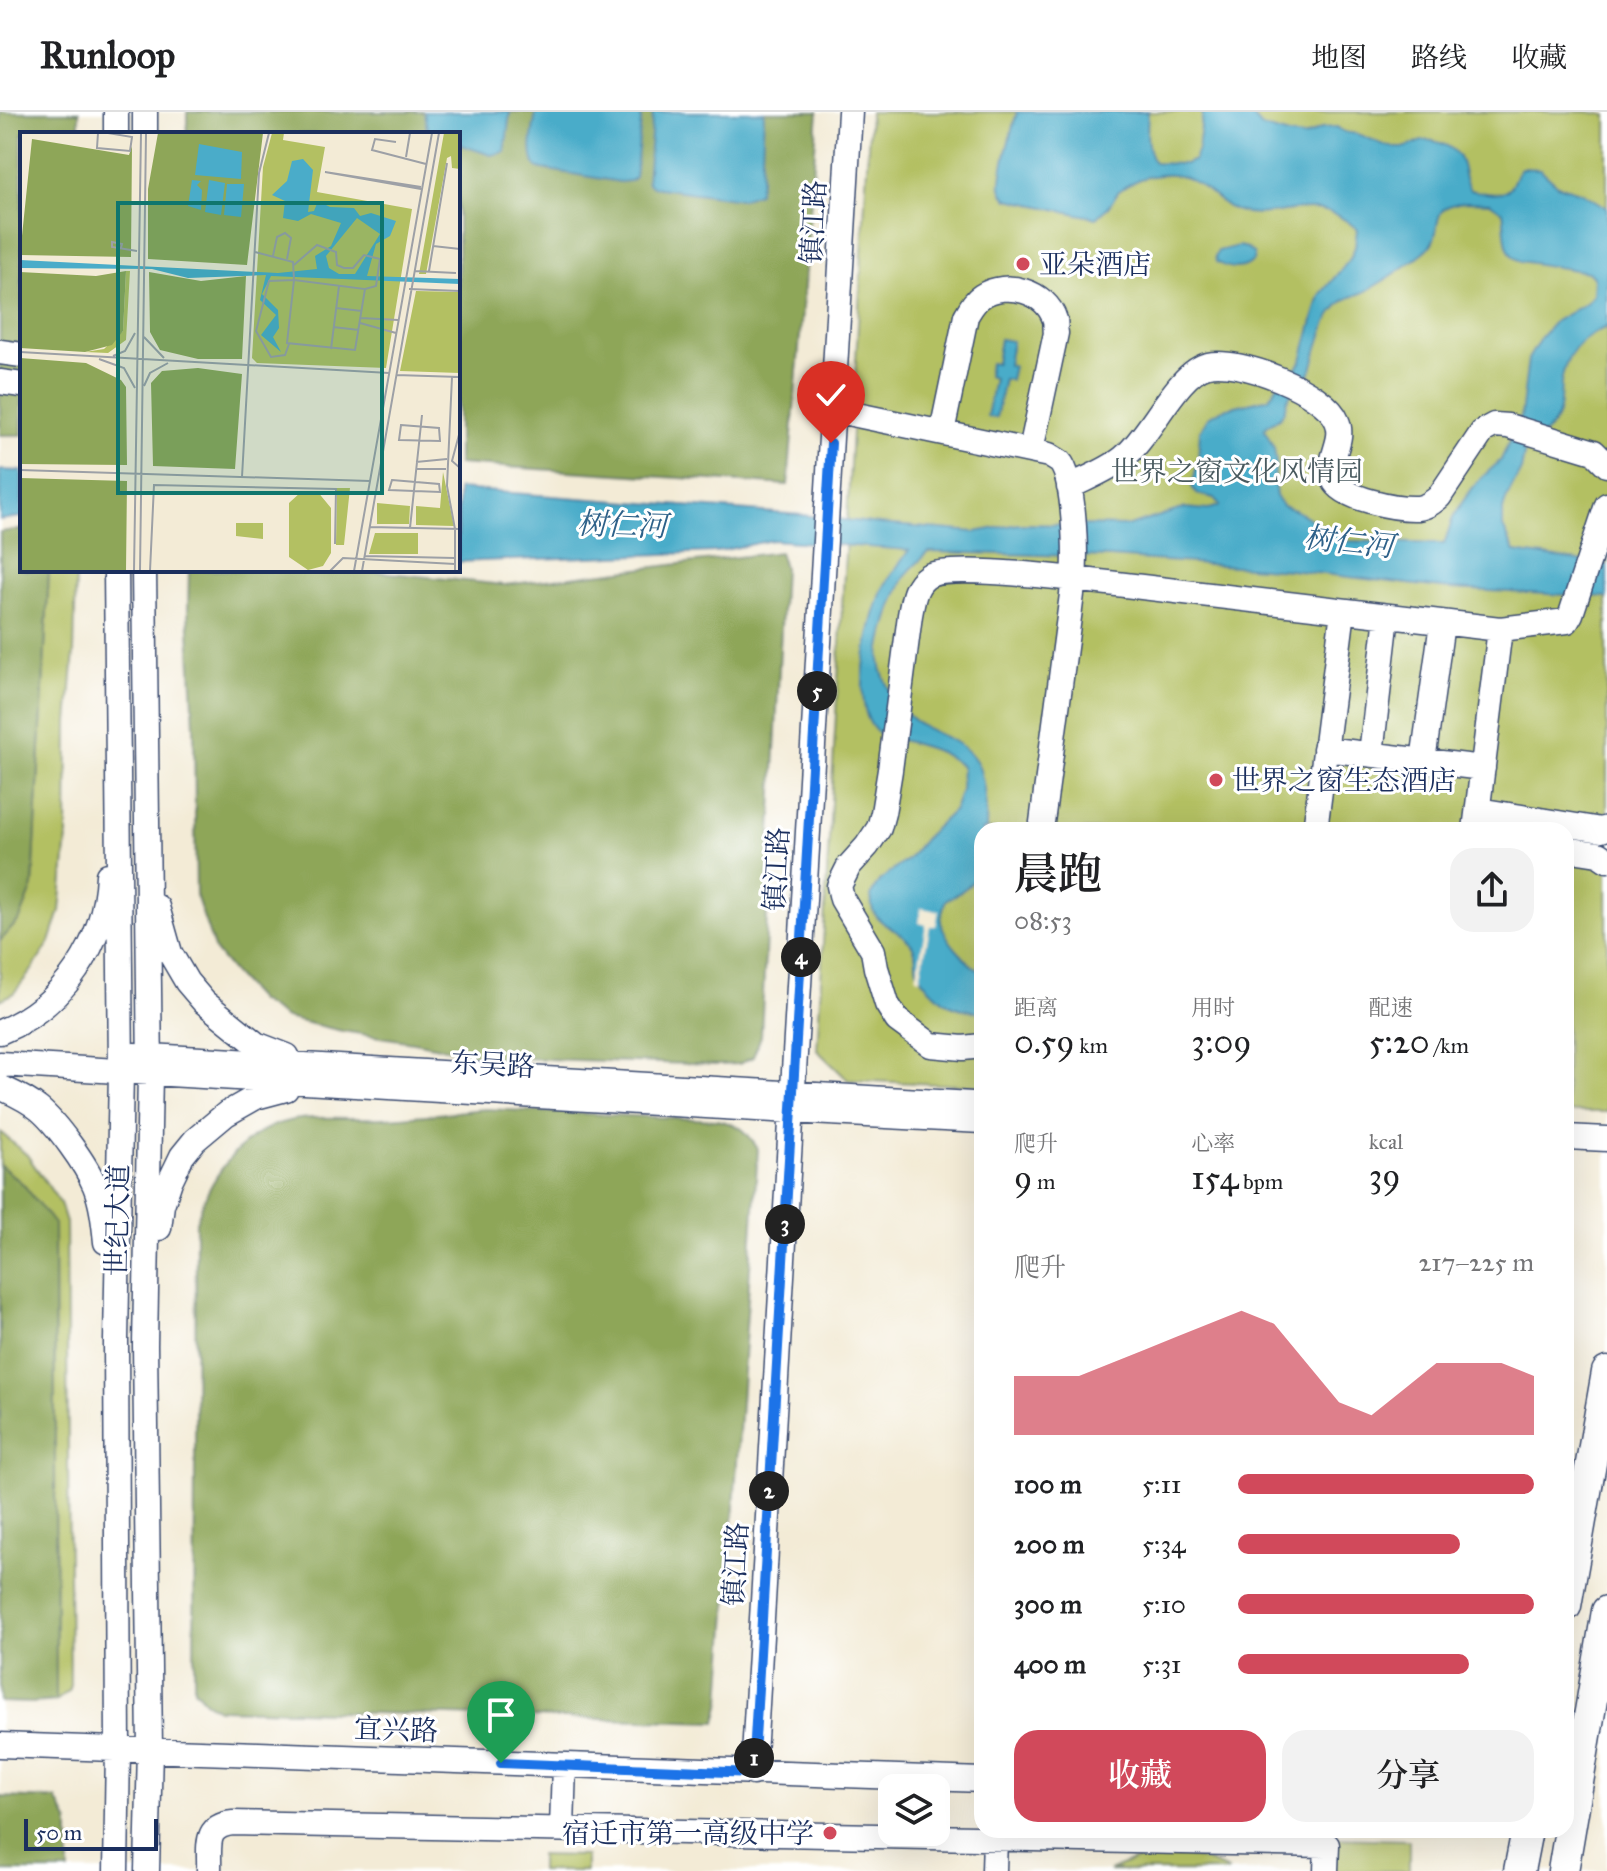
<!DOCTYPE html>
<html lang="zh">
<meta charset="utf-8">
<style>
:root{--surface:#fff;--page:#f2f2f2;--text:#202124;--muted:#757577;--line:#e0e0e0;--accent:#d1495b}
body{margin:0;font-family:"IM FELL Great Primer","Noto Serif SC",serif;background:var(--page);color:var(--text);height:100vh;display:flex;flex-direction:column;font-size:30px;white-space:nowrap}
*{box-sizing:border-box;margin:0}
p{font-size:26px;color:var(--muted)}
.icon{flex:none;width:44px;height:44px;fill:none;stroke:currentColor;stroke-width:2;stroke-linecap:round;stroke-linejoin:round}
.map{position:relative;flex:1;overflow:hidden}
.details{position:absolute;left:974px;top:710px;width:600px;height:1016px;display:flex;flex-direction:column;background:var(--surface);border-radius:24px;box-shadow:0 8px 32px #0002}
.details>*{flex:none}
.tools{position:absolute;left:878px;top:1662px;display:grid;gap:16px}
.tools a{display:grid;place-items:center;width:72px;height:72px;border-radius:16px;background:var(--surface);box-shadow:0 8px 32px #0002;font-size:40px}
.scale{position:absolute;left:24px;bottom:20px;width:134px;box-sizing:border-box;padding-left:8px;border:4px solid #1b2f5e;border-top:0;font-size:22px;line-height:28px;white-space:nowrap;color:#1b2f5e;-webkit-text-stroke:6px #fff;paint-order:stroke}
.pin{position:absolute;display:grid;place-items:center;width:68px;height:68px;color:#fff;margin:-82px -34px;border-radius:50% 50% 50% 0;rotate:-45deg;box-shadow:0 0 8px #0007}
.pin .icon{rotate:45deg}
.km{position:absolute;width:40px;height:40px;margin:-20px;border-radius:50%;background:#222;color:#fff;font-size:22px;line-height:40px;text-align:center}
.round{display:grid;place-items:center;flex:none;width:84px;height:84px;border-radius:24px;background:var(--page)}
.headline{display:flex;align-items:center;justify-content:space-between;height:136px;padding:0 40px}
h1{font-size:44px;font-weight:600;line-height:60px}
.stats{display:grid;grid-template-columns:repeat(3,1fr);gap:12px;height:136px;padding:8px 40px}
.stats div{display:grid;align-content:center}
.stats b{font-size:34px;font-weight:600}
.stats small{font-size:22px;font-weight:400}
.stats p{font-size:22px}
.chart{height:224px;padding:16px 40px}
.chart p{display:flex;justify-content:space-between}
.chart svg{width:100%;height:144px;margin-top:8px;fill:var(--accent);opacity:.7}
.action{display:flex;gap:16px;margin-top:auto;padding:16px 40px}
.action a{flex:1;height:92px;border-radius:24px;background:var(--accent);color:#fff;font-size:32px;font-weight:600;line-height:92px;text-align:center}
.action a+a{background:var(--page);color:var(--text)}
ul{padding:0 40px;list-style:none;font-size:26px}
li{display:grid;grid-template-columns:128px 96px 1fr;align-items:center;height:60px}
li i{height:20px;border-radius:10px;background:var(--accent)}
header{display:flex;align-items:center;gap:48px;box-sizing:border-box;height:112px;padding:0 40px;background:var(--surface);border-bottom:2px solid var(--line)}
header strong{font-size:38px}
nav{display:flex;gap:44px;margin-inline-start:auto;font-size:28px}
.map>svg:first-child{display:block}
</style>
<header>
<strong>Runloop</strong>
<nav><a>地图</a><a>路线</a><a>收藏</a></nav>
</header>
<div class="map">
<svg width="1607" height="1759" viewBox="0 0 1607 1759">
<rect width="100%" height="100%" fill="#fff"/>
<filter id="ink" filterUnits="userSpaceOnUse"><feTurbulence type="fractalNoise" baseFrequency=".0125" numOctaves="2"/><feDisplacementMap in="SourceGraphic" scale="16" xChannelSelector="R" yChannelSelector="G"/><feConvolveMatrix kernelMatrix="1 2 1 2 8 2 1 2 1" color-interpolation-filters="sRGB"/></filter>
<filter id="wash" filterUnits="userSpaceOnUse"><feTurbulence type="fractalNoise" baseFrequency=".006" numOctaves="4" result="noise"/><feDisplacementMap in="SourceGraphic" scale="32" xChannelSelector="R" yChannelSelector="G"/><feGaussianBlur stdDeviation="1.8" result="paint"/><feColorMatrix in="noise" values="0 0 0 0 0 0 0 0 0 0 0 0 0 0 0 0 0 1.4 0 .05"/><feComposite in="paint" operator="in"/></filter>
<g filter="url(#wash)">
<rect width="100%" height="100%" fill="#f3ebd6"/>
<!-- green -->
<path fill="#b3c062" stroke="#677860" stroke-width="2" d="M 870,0 L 1588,0 L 1607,3 L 1607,1000 L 1566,1000 L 1566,718 L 982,718 L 982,974 L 848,968 L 817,938 Z
M 49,458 L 76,458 L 74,540 L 68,611 L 67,725 L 60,799 L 50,830 L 32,858 L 13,882 L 0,888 L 0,829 L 20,807 L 33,774 Z
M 0,1020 L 27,1043 L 60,1091 L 66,1110 L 70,1578 L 56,1589 L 54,1113 L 23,1072 L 0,1053 Z
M 1331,1726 L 1409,1728 L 1409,1759 L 1331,1759 Z
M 540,1743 L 586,1744 L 586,1759 L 540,1759 Z
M 1156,1743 C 1183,1742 1205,1746 1229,1759 L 1109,1759 L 1133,1749 Z"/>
<!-- forest -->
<path fill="#8ea658" stroke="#546a5b" stroke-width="2" d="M 0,0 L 79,0 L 79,22 L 22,22 L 22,323 L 0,323 Z
M 187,0 L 818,0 L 788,373 L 458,352 L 458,22 L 187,22 Z
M 22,417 L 22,458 L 49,458 L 33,774 L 20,807 L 0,829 L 0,420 Z
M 779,440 L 784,455 L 761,924 L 753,945 L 739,952 L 718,953 L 490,945 L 413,930 L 342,919 L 286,906 L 259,889 L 235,863 L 215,839 L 196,783 L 194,614 L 188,498 L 189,458 L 361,458 L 504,473 Z
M 486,997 L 717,1008 C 740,1013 745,1016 758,1037 L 721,1589 L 716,1610 L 218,1597 L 205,1589 L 194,1577 L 196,1110 C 211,1061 246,1013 300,1007 C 327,1004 354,1007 381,1006 C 416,1005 451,1000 486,997 Z
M 0,1053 L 23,1072 L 54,1112 L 56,1589 L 32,1591 L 0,1590 Z
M 0,1685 L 56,1687 L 69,1711 L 69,1759 L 0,1759 Z"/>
<!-- water -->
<path fill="#4aacc9" stroke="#326e94" stroke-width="2" fill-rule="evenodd" d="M 424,0 L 510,0 L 505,40 L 491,43 L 458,32 L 458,22 L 432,22 L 427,17 Z
M 536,0 L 642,0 L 635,65 L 630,69 L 620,70 L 537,56 C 526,42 534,17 536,0 Z
M 653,0 L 764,0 L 761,68 L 758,81 L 741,87 L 652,75 L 647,70 Z
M 1017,0 L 1148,0 C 1147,19 1145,34 1154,51 L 1185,52 L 1194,48 L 1198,37 L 1203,0 L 1249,0 L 1262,15 L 1289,23 L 1304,25 L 1322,16 L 1337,15 C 1346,24 1355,19 1365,25 C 1376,29 1389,37 1401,36 C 1408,36 1413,31 1419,30 C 1430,26 1445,31 1454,39 C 1466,50 1461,66 1470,78 C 1481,80 1503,87 1511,74 C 1516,67 1513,64 1521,56 L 1540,57 L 1558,73 L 1583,81 L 1607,96 L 1607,215 C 1580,226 1565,242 1561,271 C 1560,284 1561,298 1555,309 C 1550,319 1536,328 1526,333 L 1521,358 L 1507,385 L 1503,398 L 1503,415 L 1515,440 L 1607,453 L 1607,485 L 1450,477 L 1290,458 L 1110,445 L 929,440 C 922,447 913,454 907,462 C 896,478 876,536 881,555 C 885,572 895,590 908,603 C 926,622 958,624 974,646 C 985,660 987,700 986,718 L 982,718 C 982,759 983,768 945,789 C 944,795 941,803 941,809 C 943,826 968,852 982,861 L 982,900 C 972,899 961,898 951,893 C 941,888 919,869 917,858 C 915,849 917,841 912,833 C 903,819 883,816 874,801 C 871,797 872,788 871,783 L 879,769 L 908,747 L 926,725 L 954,698 L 961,678 L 962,655 C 945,639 924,634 901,628 C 893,627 884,626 878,621 C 848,597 870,510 882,479 C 888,464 900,452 909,438 L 772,428 L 715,440 L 458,450 L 458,377 L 802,403 L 880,412 L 975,420 L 1019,412 L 1129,414 L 1185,396 L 1208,398 L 1220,393 L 1214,386 L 1197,382 L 1192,375 L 1198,348 L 1200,319 L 1208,305 L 1223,297 L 1269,286 L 1279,271 L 1294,261 L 1302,248 L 1320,183 L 1350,147 L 1355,135 L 1357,117 C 1312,76 1278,113 1234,98 C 1226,95 1221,90 1214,84 C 1195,68 1179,59 1153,64 C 1142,65 1128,72 1119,79 C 1115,83 1113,89 1109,94 C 1105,98 1100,102 1096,106 L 1008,87 C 1005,84 1002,80 1001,76 C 999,61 1012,17 1017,0 ZM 1466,90 L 1490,91 L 1503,100 C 1506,117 1502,141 1520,149 L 1588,160 L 1594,166 L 1593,183 L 1586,191 L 1555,209 L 1541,225 L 1528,247 L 1521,304 L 1501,348 L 1478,369 L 1463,389 L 1453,406 L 1444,432 L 1347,429 L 1295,398 L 1282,394 L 1276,384 L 1274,368 L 1276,351 L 1274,336 L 1264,317 C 1269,311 1273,310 1279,306 C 1285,301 1285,294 1287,288 C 1293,277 1305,269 1312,258 C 1316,242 1323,213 1333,200 C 1346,183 1351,187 1368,178 C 1387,167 1407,154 1424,140 C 1449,120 1422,94 1466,90 Z
M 1238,134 L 1247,136 L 1254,142 L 1253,149 C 1243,159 1228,157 1216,150 L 1215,144 L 1218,139 Z
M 1000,227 L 1012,229 L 1008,253 L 1013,254 L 1010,268 L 1004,267 L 996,306 L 987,305 L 994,266 L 988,264 L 990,251 L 996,251 Z
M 0,358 L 22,359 L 22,405 L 0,408 Z"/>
<!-- pier -->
<path fill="#f3ebd6" d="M 921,796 L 939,799 L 936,814 L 930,814 L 920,867 L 916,866 L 926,813 L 919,811 Z"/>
</g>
<g filter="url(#ink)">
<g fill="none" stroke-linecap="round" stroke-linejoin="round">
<defs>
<path id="minor" d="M 116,0 L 116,22
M 145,0 L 145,22
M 0,240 L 22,243
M 0,270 L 22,273
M 833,298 L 1049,343 C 1050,344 1059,349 1060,350 C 1075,366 1076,444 1074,467 C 1047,464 946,453 928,464 C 914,473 913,488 910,503 L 890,658 L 883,701 L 879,716 L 867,734 L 849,754 L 839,774 L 842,787 L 873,839 L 876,856 L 887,892 L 897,908 L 931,933 L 963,936 L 982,934
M 942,320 L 966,204 C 971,196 974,189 982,184 C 1006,168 1046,179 1055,208 C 1056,212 1055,217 1056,221 L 1031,338
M 1069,375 C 1087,366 1108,358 1123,346 C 1150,325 1178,259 1208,253 C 1239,246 1325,279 1337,309 C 1346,329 1325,348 1334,368 C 1342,387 1398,397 1418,396 C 1427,395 1433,390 1439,385 L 1483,319 L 1494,313 L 1508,314 L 1594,340 L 1607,353
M 144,458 L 150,961 L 145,1233 L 150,1637 L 147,1759
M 1500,517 L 1567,509 L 1571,502 L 1607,393
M 1325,637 L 1483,656
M 1371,642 L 1387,504
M 1423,649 L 1442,511
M 1478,698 L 1601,718 L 1607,716
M 1041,718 L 1074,467 L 1500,517 L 1475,718
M 1315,718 L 1343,499
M 1566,737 L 1598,742 L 1607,748
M 157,795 L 170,841 L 187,870 L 204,890 L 256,932 L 287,944
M 0,920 C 64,894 105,831 108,763
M 134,943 L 972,992
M 0,952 L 791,999 L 982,1009
M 0,975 C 13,981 27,987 39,997 C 56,1011 86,1052 95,1074 C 102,1091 104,1111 106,1130
M 1566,1025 L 1607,1027
M 159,1116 L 162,1093 L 170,1069 L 182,1044 L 195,1028 L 226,1002 L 256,985 L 286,977
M 0,1633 C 327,1642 655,1658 982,1668
M 753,1661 L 850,0
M 562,1717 L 564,1653
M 116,1759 L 118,1636 L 116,1229 L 121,959 L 116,458
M 209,1759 C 210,1735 203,1714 233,1711 L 1327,1733 L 1326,1759
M 994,1759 L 995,1726"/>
<path id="major" d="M 1566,1494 L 1607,1260
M 1519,1759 L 1527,1718
M 1563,1759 L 1607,1499"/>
</defs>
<!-- minor casing -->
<use href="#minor" stroke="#3b4b70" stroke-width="27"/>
<!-- major casing -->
<use href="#major" stroke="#3b4b70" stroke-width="33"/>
<!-- minor -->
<use href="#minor" stroke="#fff" stroke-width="24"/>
<!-- major -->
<use href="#major" stroke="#fff" stroke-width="30"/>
</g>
</g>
<g fill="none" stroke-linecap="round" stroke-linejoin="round" filter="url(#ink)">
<defs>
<path id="route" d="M 501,1651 L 753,1661 L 831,331"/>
</defs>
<!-- route casing -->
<use href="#route" stroke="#fff" stroke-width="16"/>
<!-- route -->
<use href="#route" stroke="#1a73e8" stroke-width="10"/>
</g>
<!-- markers -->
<g fill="#d1495b" stroke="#fff" stroke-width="3">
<circle cx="1023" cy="152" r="8"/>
<circle cx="1216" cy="668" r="8"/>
<circle cx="830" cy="1721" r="8"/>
</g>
<g text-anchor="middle" stroke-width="6" stroke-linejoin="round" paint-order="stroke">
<!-- street labels -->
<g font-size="28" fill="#1b2f5e" stroke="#fff">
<text transform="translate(813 110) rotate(-87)" y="10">镇江路</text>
<text transform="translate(776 757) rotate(-87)" y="10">镇江路</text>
<text transform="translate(493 952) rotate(3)" y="10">东吴路</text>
<text transform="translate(117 1108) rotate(-89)" y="10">世纪大道</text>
<text transform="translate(735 1452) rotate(-87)" y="10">镇江路</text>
<text transform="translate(396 1617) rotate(2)" y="10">宜兴路</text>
</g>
<!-- poi labels -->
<g font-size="28" fill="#1b2f5e" stroke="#fff" text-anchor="start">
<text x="1039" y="162">亚朵酒店</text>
<text x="1232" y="678">世界之窗生态酒店</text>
<text x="814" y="1731" text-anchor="end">宿迁市第一高级中学</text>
</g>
<!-- park labels -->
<g font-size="28" fill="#495a5f" stroke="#fff">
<text x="1237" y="369">世界之窗文化风情园</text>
</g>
<!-- water labels -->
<g font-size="30" font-style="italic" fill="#2e6189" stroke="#fff">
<text transform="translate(622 413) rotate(2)" y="10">树仁河</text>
<text transform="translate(1349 430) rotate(6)" y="10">树仁河</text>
</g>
</g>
<!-- overview -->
<g transform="translate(20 20)">
<rect width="440" height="440" fill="#f3ebd6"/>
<path d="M 252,1 L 264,1 L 263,8 L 305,15 L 297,60 L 392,77 L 366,236 L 237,231 L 232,226 L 243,35 ZM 424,1 L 440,1 L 440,37 L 432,36 L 431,24 L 427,26 L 406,142 L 399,142 ZM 106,139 L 110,139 L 106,208 L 88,221 L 65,220 L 84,217 L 103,199 ZM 396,159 L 440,160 L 440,241 L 380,239 ZM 423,340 L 434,394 L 396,393 L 396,374 L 420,376 ZM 317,356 L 330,356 L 324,413 L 316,413 ZM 297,359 L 311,376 L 311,421 L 303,434 L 288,438 L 269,425 L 269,371 L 281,360 ZM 357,371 L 390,374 L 389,392 L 357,392 ZM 216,391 L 243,391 L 243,407 L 216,404 ZM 355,401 L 398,401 L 398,422 L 349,422 Z" fill="#b3c062"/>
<path d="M 138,1 L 243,1 L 227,133 L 128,127 L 128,57 ZM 12,7 L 109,23 L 112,14 L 111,125 L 0,123 ZM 106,139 L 103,199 L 92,213 L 65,220 L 0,216 L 0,140 L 76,144 ZM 129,140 L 181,149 L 226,144 L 222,227 L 178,227 L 140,218 L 130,200 ZM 0,226 L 66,231 L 101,248 L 106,255 L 107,333 L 0,332 ZM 178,236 L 222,242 L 215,337 L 133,334 L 131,251 L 142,239 ZM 0,346 L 107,349 L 106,439 L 0,439 Z" fill="#8ea658"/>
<path d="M 179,12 L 222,20 L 221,47 L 175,43 ZM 283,27 L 293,38 L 288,80 L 294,79 L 298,69 L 310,75 L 334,76 L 340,84 L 351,81 L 376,89 L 370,104 L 356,112 L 347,144 L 440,147 L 440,152 L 251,144 L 242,162 L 258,178 L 259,196 L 253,205 L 261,220 L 241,203 L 256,183 L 240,168 L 246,143 L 168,146 L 132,137 L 0,136 L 0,128 L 258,141 L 297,137 L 295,124 L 311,114 L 321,91 L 291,82 L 278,89 L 263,86 L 265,69 L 252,63 L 267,49 L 272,29 ZM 337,86 L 360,102 L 335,142 L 319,142 L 309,136 L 306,124 ZM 172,48 L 181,49 L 177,53 L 182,58 L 181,78 L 168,74 ZM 189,48 L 205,51 L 201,83 L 185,80 ZM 207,52 L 224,52 L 221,85 L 204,83 Z" fill="#4aacc9" fill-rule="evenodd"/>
<path fill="none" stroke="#9da0a6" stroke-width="2" d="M 78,1 L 77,16 L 110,19 L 112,5 L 88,1M 376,10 L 355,7 L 352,18 L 406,32M 386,25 L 390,1M 401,57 L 305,40 L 401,55M 413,114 L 440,117M 101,116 L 102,112 L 92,110 L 92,115 L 117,119M 235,120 L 273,130 L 274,148 L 249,149 L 236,199 L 251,225 L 265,223 L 269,212M 253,124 L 257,105 L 265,101 L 271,106 L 267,127M 274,133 L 297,113 L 316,120 L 317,133 L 324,136 L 333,136 L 344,123 L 360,127 L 356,154 L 345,157M 395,139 L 436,141M 409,139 L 427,31M 274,148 L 345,157 L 335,218 L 267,211 ZM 389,157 L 440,159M 316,176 L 342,179M 341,186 L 378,188M 340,191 L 376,201M 313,195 L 339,198M 124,205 L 144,226M 311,217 L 319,154M 0,220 L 369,241M 93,224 L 105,219 L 115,201M 79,227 L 104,236 L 115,256M 376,243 L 440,245M 432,245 L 427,354 L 435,397 L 435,439M 124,254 L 130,241 L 148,231M 381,293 L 419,296 L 420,309 L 379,308 ZM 440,299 L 432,329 L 440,336M 396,330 L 427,327M 396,337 L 426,337M 0,338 L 350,349M 222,345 L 239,41 L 249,1M 372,348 L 419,352 L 420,360 L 369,358 ZM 350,395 L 440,397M 390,396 L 402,283M 345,424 L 435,426M 114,439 L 121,1M 120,439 L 126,1M 130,439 L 134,353 L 316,357 L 315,412M 310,439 L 323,426 L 435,432M 334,439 L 412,1M 342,439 L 419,1"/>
<path fill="#0f766e" fill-opacity="0.15" stroke="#0f766e" stroke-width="4" d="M 98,71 L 362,71 L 362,361 L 98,361 Z"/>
<rect width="440" height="440" fill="none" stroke="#1b2f5e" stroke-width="4"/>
</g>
</svg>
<div class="tools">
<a><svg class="icon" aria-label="layers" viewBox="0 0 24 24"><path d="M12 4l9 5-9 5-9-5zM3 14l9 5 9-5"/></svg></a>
</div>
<div class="scale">50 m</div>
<div class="pin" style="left:501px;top:1651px;background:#1e9e55"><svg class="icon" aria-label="arrive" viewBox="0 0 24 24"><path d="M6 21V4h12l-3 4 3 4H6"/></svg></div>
<div class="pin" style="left:831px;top:331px;background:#d93025"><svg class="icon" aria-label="check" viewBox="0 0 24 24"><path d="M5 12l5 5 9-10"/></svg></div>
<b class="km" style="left:754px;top:1646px">1</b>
<b class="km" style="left:769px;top:1379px">2</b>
<b class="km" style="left:785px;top:1112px">3</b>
<b class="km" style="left:801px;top:845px">4</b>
<b class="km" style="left:817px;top:579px">5</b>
<section class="details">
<div class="headline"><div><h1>晨跑</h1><p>08:53</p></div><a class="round"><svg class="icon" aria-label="share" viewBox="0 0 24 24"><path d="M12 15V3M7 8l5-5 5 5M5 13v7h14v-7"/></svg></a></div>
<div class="stats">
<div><p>距离</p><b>0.59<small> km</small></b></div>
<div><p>用时</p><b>3:09</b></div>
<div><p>配速</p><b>5:20<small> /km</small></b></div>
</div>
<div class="stats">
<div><p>爬升</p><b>9<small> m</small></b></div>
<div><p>心率</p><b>154<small> bpm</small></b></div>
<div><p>kcal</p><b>39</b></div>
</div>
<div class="chart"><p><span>爬升</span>217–225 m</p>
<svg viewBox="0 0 160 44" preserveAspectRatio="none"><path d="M0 44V26L10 26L20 26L30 22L40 18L50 14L60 10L70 6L80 10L90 22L100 34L110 38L120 30L130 22L140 22L150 22L160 26V44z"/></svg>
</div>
<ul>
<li><b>100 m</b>5:11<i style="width:100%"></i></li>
<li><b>200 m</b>5:34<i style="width:75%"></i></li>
<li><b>300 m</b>5:10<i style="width:100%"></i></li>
<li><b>400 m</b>5:31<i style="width:78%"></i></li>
</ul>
<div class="action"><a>收藏</a><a>分享</a></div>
</section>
</div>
